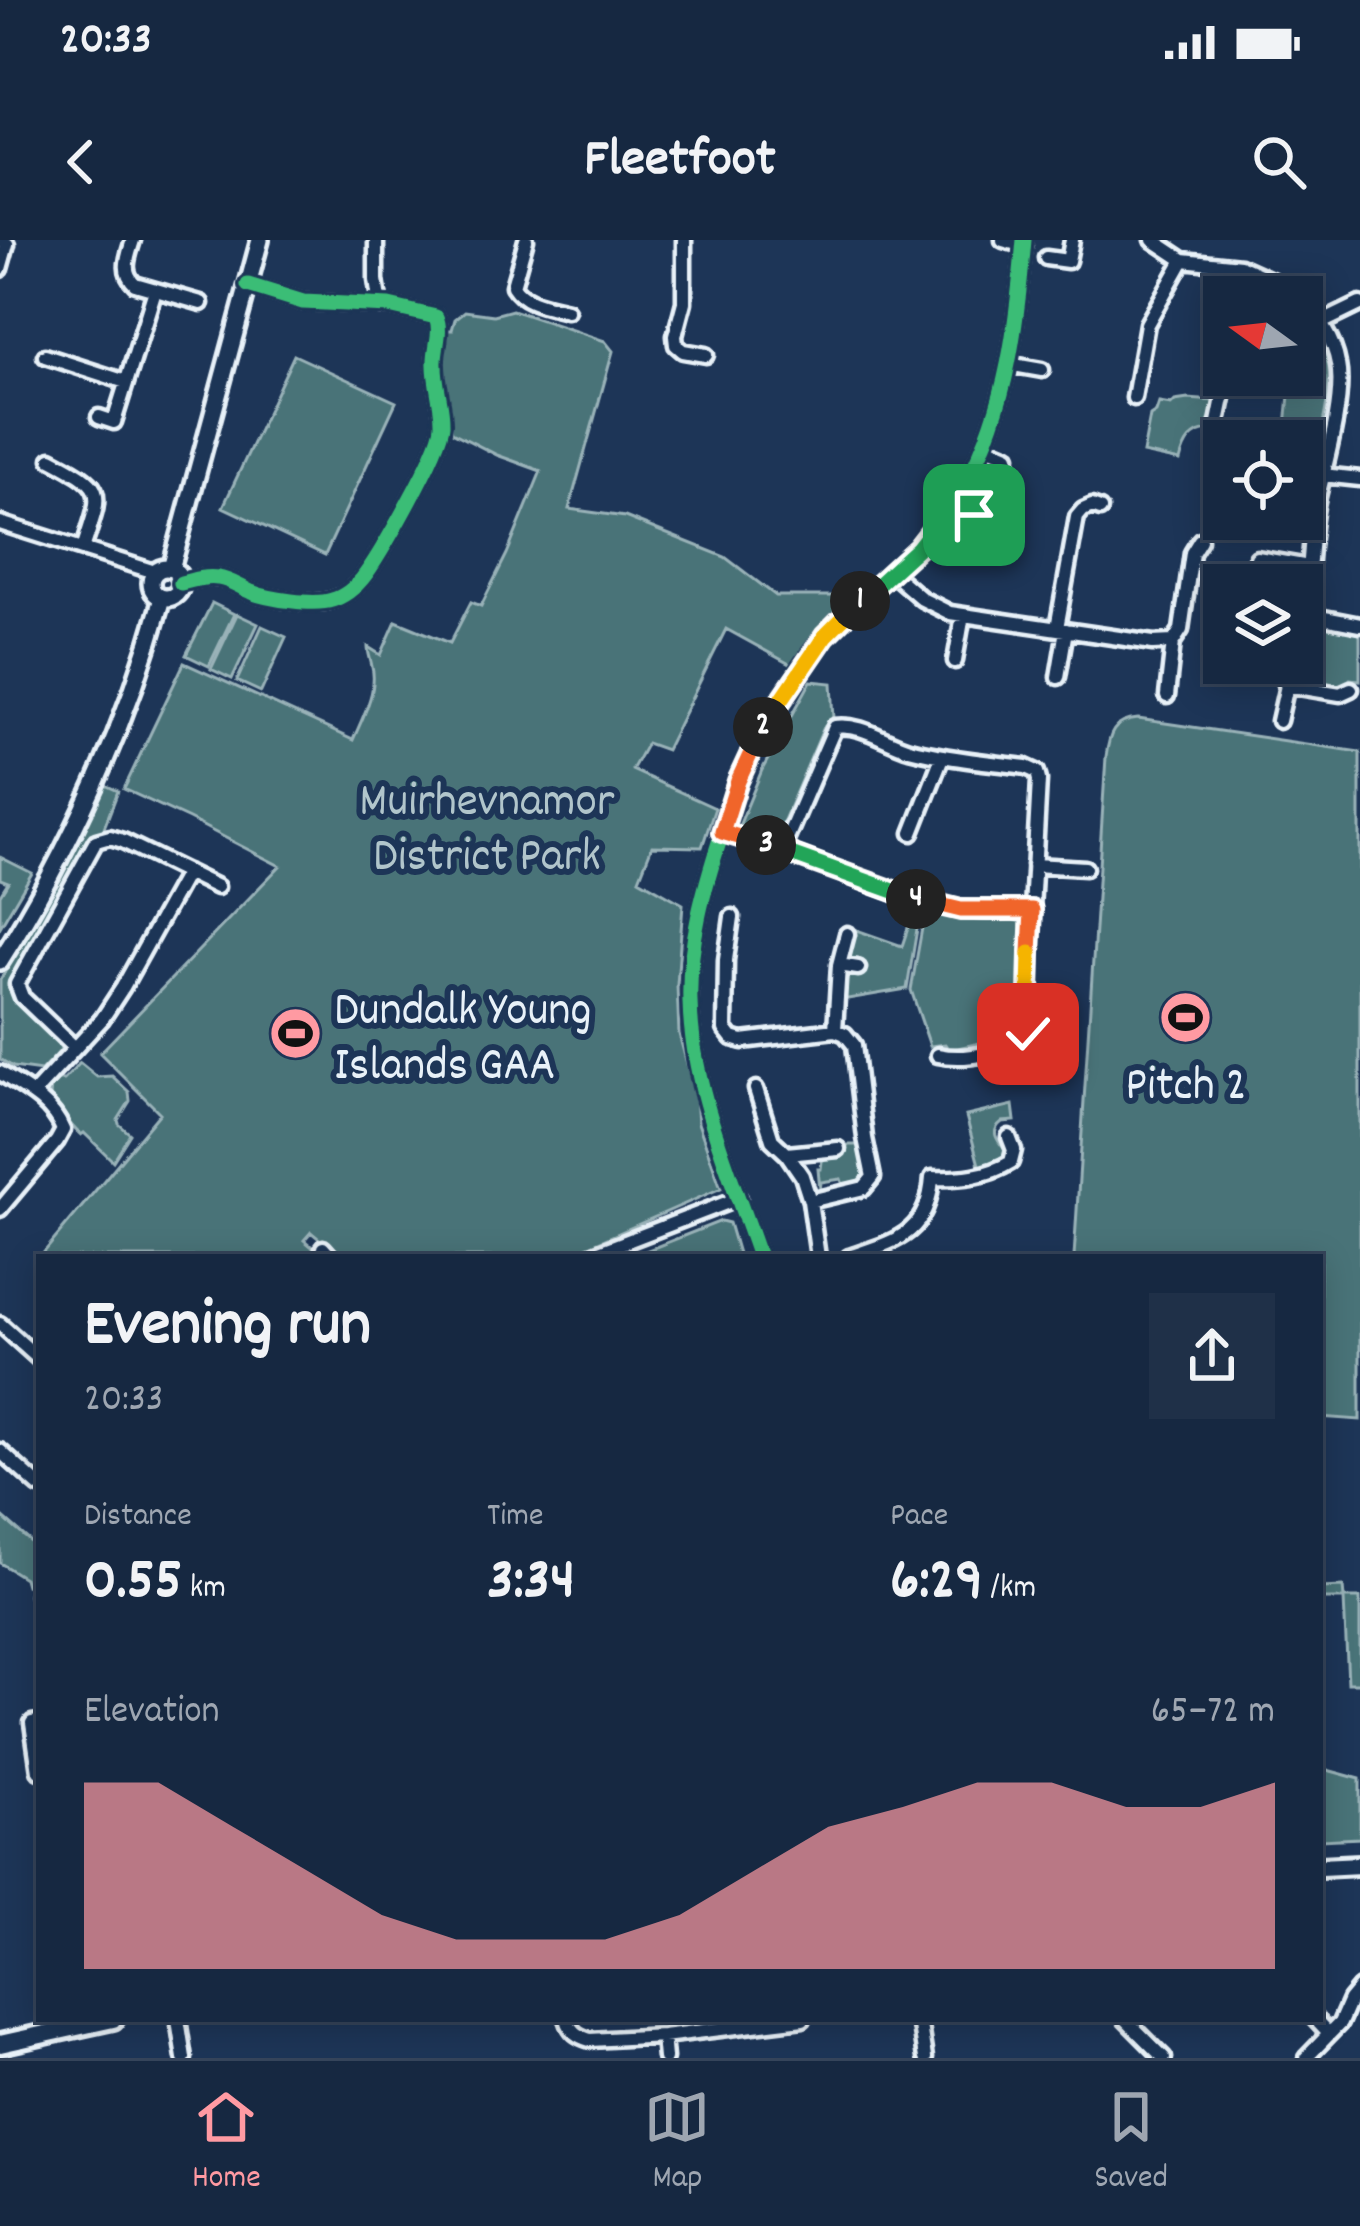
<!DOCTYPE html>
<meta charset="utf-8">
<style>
:root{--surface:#162841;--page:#1f3048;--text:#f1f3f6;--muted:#9ea6b1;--line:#35445a;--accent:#ff9aa2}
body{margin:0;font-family:Dekko,sans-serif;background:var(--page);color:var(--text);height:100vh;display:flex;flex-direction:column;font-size:45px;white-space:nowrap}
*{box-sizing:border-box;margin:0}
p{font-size:39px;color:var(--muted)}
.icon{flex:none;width:66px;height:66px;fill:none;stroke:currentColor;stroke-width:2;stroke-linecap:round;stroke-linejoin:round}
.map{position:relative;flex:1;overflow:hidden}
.side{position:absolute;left:36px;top:1014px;width:1287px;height:768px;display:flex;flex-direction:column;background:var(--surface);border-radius:0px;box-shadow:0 6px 30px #0003,0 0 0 3px var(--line)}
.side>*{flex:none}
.needle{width:78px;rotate:285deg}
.tools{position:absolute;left:1203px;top:36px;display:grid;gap:24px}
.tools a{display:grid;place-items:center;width:120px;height:120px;border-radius:0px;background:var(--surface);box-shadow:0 6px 30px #0003,0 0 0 3px var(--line);font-size:60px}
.pin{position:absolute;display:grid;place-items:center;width:102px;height:102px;color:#fff;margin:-51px;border-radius:24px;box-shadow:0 6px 18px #0006}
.km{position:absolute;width:60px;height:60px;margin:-30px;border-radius:50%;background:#222;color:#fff;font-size:33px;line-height:60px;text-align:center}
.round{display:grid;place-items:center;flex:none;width:126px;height:126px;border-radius:0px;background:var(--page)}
.headline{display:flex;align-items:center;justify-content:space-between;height:204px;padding:0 48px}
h1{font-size:66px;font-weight:700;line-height:90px}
.figures{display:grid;grid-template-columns:repeat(3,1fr);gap:18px;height:204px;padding:12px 48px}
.figures div{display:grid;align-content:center}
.figures b{font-size:60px;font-weight:700}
.figures small{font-size:33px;font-weight:400}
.figures p{font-size:33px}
.chart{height:336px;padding:24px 48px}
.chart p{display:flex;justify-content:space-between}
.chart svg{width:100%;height:216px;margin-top:12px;fill:var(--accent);opacity:.7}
.status{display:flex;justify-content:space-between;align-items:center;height:84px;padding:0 60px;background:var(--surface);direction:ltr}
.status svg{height:33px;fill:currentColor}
header{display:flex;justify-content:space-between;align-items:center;height:156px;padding:0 48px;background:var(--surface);font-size:54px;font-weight:700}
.dock{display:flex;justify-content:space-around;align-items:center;height:168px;border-top:3px solid var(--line);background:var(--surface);font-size:33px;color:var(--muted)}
.dock a{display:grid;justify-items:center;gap:6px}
.dock .selected{color:var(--accent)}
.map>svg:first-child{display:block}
</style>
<div class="status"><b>20:33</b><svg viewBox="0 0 49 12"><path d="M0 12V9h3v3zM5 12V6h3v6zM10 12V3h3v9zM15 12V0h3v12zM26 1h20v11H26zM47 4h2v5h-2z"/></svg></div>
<header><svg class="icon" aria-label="back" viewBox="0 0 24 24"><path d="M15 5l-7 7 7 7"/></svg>Fleetfoot<svg class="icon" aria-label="search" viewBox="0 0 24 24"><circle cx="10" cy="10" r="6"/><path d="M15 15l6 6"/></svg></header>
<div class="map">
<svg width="1360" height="1818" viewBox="0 0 1360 1818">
<rect width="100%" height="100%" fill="#1d3557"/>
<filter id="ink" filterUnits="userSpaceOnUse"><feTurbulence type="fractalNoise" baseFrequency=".00833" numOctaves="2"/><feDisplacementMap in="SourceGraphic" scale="24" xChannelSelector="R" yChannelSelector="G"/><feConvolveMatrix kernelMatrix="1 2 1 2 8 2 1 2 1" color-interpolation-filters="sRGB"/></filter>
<g filter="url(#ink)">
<!-- green -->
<path fill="#4a7378" stroke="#99b2b8" stroke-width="3" d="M 1302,68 C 1337,112 1332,141 1321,193 L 1311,200 L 1285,196 L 1291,135 L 1302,135 Z
M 512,70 L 605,101 L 613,111 L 569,269 L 625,277 L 725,317 L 776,356 L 846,356 L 795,427 L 726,389 L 666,510 L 647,503 L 632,530 L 715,568 L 702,607 L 652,606 L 639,639 L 683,664 L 677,745 L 679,794 L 696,858 L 698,883 L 721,948 L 564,1017 L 341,1017 L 311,992 L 304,1000 L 324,1017 L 40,1017 L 160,873 L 100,813 L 280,626 L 189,579 L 124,549 L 184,423 L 353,500 C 362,479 378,450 372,427 C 371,420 368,414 368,407 L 381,415 L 396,381 L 450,403 L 471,362 L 481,366 L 507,314 L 541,231 L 497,215 L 452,192 C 445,156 437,125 448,90 L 452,90 L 455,79 L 465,71 L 494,75 Z
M 294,115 L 396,162 L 325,315 L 223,267 Z
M 1188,159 L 1216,161 L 1210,190 C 1191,191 1184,204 1180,221 L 1143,213 L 1150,176 L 1156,172 L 1159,163 L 1171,165 L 1175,161 Z
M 212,363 L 234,374 L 209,426 L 186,415 Z
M 237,374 L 258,384 L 232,439 L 211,429 Z
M 1304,378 L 1360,391 L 1360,440 L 1350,439 L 1343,448 L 1338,448 L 1291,440 L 1294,423 L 1302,423 Z
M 262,386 L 286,397 L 261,452 L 237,441 Z
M 811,441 L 832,443 L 834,479 L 824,487 L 778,594 L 774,598 L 739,586 L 762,530 Z
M 1138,479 L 1360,512 L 1360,1180 L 1320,1177 L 1320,1017 L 1074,1017 L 1106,517 C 1109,494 1113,481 1138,479 Z
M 105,545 L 118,551 L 102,593 L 97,595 L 12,744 L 18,762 L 63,802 L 60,811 L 41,831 L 13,827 L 0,819 L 0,740 L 60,640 Z
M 0,617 L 32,633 L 0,687 L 0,655 L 8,642 L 0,639 Z
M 915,667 L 919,669 L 919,677 L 907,749 L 842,760 L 842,740 L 845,734 L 860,733 L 847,718 L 853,692 L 844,689 L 845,686 L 902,706 Z
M 925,671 L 947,677 L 1012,679 L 1021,682 L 1024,701 L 1020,787 L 1015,795 L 949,810 L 945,804 L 930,806 L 911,750 Z
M 80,823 L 97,837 L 112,836 L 129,852 L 130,861 L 118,880 L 119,884 L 130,894 L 113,921 L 84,893 L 81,895 C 69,885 61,871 50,858 L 51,844 L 55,840 L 64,840 Z
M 1013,865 L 1015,881 L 1002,882 C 989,892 998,901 1006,911 C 1008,926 992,926 980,929 L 966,876 Z
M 841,905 L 859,905 L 866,934 L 859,941 L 843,945 L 841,939 L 821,942 L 820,950 L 818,929 L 821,929 L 822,921 L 829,915 L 841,915 Z
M 721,981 L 729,983 L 739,1017 L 640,1017 L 643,1012 Z
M 0,1275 L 39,1309 L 39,1341 L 26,1345 L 24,1338 L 0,1323 Z
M 1343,1347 L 1344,1358 L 1360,1358 L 1360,1443 L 1348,1443 L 1344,1359 L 1320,1359 L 1320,1348 Z
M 1320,1528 L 1360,1539 L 1360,1598 L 1320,1600 Z"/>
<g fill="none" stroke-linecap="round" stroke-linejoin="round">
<defs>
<path id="minor" d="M 133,0 C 128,17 121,31 135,44 L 201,63
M 376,0 L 376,40 L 380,66
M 526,0 L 513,46 C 524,64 548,66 567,71
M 684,0 L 684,62 L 675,96 L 676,105 L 683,111 L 706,115
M 1003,0 L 1024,6
M 1153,0 L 1183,20 L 1240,26 L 1293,50 L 1299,57
M 0,1 L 7,4 L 0,29
M 1046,18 L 1068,21 L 1072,0
M 1302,60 C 1318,78 1334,99 1338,124 C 1345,158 1325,226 1317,261 C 1309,301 1311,341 1302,381
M 1321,83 L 1360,64
M 45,116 L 126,142
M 1008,124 L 1042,130
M 1134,158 L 1147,84 L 1183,20
M 1223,158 L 1216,192 L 1276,201
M 99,177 L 114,182 L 155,50
M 984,206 L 1008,216
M 1302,207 L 1327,213
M 51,219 C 108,249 102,250 83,309
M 1323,235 L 1360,239
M 952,264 L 974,275
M 0,283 L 155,332
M 1257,318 L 1309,327
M 892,333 L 922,359 L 950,373 L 1153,403 L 1173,402
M 181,343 C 193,340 205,336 218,338 C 229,339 240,347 251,352 C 268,359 315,366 332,360 C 343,357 355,348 362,339 C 379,318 441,209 442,185 C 443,166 434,143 435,121 C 435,106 442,91 436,77 L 389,66 L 303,62 L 248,45
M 1304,374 L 1360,385
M 1057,388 L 1077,277 L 1083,270 L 1092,266 L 1100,269
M 955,421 L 963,375
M 1058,437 L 1066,390
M 1286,445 L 1340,454 L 1351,449
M 1167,456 L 1173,402 L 1181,390 L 1192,313 L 1200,300
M 1279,481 L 1292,423
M 722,592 C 801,608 878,656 956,669 C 980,673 1007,670 1032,670 L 1028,794 C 1008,813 965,821 938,815
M 912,593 L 942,517
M 782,610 L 835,487 C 861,483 885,502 909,509 C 948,519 987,522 1026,527 L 1037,532 L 1039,540 L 1032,670
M 1034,625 L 1085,628
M 732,677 L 726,720 L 725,789 L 732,798 L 742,801 L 835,790 L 839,725 L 847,694
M 839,725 L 858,728
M 75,808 L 22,757 L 17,744 L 96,601 L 110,597 L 123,601 L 217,647
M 0,833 C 24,848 52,862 63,890 L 57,901 L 0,969
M 756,849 L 772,900 L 787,914 L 802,936 L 810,961 L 818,1017
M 34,853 L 102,779 L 123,747 L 187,632
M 787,914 L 838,909
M 810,961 L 864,948 L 873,937 L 865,898 L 854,805 L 845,794 L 835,790
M 323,1008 L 331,1017
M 586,1017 L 739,958
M 759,1017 C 731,934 692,851 690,762 C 688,704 704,648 722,593 C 746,517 779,445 834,386 C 853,366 875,349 894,330 C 924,303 948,273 968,238 C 1008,166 1017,81 1024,0
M 849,1017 C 895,1001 928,995 932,938 C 960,939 987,937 1011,922 L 1014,910 L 1009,897
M 0,1084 L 39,1119
M 0,1211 L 39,1246
M 38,1355 L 39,1362
M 39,1482 L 32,1483 L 39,1531
M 178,1779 L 184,1818
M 567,1779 C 571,1792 577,1796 590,1800 L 663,1796 L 803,1779
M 919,1779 L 925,1818
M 1125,1779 L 1164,1818
M 1315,1779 L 1329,1794
M 663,1796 L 665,1818
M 1306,1818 L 1340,1783 L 1350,1760 L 1360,1748"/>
<path id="tertiary" d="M151 343a15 15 0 1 1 30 0a15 15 0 1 1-30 0Z
M 171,329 L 260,0
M 0,721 C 70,611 127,484 162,358"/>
<path id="secondary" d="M 1320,1627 L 1360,1625
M 0,1804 L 113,1779"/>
</defs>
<!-- minor casing -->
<use href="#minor" stroke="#e8f1f8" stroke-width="21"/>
<!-- tertiary casing -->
<use href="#tertiary" stroke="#e8f1f8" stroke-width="24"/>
<!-- secondary casing -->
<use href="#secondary" stroke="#e8f1f8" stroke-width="26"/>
<!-- minor -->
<use href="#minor" stroke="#1d3557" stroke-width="12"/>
<!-- tertiary -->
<use href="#tertiary" stroke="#1d3557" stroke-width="15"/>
<!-- secondary -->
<use href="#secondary" stroke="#1d3557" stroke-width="16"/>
<defs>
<path id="cycleway" d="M 181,343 C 193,340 205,336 218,338 C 229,339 240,347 251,352 C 268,359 315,366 332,360 C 343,357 355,348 362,339 C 379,318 441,209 442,185 C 443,166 434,143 435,121 C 435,106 442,91 436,77 L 389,66 L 303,62 L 248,45
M 759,1017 C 731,934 692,851 690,762 C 688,704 704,648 722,593 C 746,517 779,445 834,386 C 853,366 875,349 894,330 C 924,303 948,273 968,238 C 1008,166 1017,81 1024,0"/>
</defs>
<!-- cycleway casing -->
<use href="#cycleway" stroke="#1d3557" stroke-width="22"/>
<!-- cycleway -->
<use href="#cycleway" stroke="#3abd76" stroke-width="15"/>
</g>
</g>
<g fill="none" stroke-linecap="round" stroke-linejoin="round" filter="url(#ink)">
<defs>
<path id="split-1" d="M 860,361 L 918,308 L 952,264 L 974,275"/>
<path id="split-2" d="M 763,487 L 825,396 L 860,361"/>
<path id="split-3" d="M 763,487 L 738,541 L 722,592 L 766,605"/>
<path id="split-4" d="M 766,605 L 916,659"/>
<path id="split-5" d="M 916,659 L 961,670 L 1032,670 L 1030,713"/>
<path id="split-6" d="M 1028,794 L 1030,713"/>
</defs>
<!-- split-1 casing -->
<use href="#split-1" stroke="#fff" stroke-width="24"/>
<!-- split-2 casing -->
<use href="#split-2" stroke="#fff" stroke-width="24"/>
<!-- split-3 casing -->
<use href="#split-3" stroke="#fff" stroke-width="24"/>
<!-- split-4 casing -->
<use href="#split-4" stroke="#fff" stroke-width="24"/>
<!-- split-5 casing -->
<use href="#split-5" stroke="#fff" stroke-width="24"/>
<!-- split-6 casing -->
<use href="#split-6" stroke="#fff" stroke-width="24"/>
<!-- split-1 -->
<use href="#split-1" stroke="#22a559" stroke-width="15"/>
<!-- split-2 -->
<use href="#split-2" stroke="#f5b400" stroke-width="15"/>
<!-- split-3 -->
<use href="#split-3" stroke="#f0652b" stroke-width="15"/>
<!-- split-4 -->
<use href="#split-4" stroke="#22a559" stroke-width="15"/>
<!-- split-5 -->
<use href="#split-5" stroke="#f0652b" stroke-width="15"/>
<!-- split-6 -->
<use href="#split-6" stroke="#f5b400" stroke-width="15"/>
</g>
<!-- icons -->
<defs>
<symbol id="stadium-disc" viewBox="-11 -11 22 22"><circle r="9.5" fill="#ff9aa2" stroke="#1d3557"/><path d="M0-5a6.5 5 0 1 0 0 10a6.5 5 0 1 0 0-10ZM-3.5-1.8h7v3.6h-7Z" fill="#111"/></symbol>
</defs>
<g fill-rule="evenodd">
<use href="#stadium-disc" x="1156" y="748" width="59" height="59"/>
<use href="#stadium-disc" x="266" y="764" width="59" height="59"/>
</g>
<g text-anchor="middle" stroke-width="12" stroke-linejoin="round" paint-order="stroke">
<!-- park labels -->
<g font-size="48" fill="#b1c5cb" stroke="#1d3557">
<text x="487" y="574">Muirhevnamor<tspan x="487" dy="55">District Park</tspan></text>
</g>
<!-- poi labels -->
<g font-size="48" fill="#e8f1f8" stroke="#1d3557" text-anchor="start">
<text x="334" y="783">Dundalk Young<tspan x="334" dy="55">Islands GAA</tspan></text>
<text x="1186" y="858" text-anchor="middle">Pitch 2</text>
</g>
</g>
</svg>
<div class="tools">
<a><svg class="needle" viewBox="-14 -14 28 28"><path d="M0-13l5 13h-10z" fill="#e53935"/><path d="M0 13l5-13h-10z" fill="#9ea6b1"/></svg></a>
<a><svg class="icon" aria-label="locate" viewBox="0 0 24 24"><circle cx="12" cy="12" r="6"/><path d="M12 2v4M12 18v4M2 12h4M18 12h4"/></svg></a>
<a><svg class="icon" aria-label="layers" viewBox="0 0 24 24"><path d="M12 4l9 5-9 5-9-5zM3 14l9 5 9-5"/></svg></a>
</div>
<div class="pin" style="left:974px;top:275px;background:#1e9e55"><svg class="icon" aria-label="arrive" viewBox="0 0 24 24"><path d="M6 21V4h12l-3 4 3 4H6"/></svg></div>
<div class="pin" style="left:1028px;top:794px;background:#d93025"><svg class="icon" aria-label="check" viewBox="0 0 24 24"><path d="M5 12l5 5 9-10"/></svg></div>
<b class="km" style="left:860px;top:361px">1</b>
<b class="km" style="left:763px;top:487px">2</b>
<b class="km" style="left:766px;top:605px">3</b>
<b class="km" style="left:916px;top:659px">4</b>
<section class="side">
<div class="headline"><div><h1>Evening run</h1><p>20:33</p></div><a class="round"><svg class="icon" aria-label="share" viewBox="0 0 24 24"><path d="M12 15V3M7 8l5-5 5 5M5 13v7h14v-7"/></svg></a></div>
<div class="figures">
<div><p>Distance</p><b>0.55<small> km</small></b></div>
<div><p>Time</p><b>3:34</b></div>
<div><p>Pace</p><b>6:29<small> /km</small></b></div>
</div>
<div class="chart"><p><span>Elevation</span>65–72 m</p>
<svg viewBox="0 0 160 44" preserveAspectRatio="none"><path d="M0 44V6L10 6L20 15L30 24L40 33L50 38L60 38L70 38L80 33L90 24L100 15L110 11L120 6L130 6L140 11L150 11L160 6V44z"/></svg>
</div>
</section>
</div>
<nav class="dock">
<a class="selected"><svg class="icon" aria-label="home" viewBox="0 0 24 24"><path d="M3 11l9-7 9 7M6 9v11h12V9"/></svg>Home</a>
<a><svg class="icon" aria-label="map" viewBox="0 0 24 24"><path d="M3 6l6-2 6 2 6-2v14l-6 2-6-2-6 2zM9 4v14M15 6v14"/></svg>Map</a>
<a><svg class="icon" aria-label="saved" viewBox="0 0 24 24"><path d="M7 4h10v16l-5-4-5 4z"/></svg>Saved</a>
</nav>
